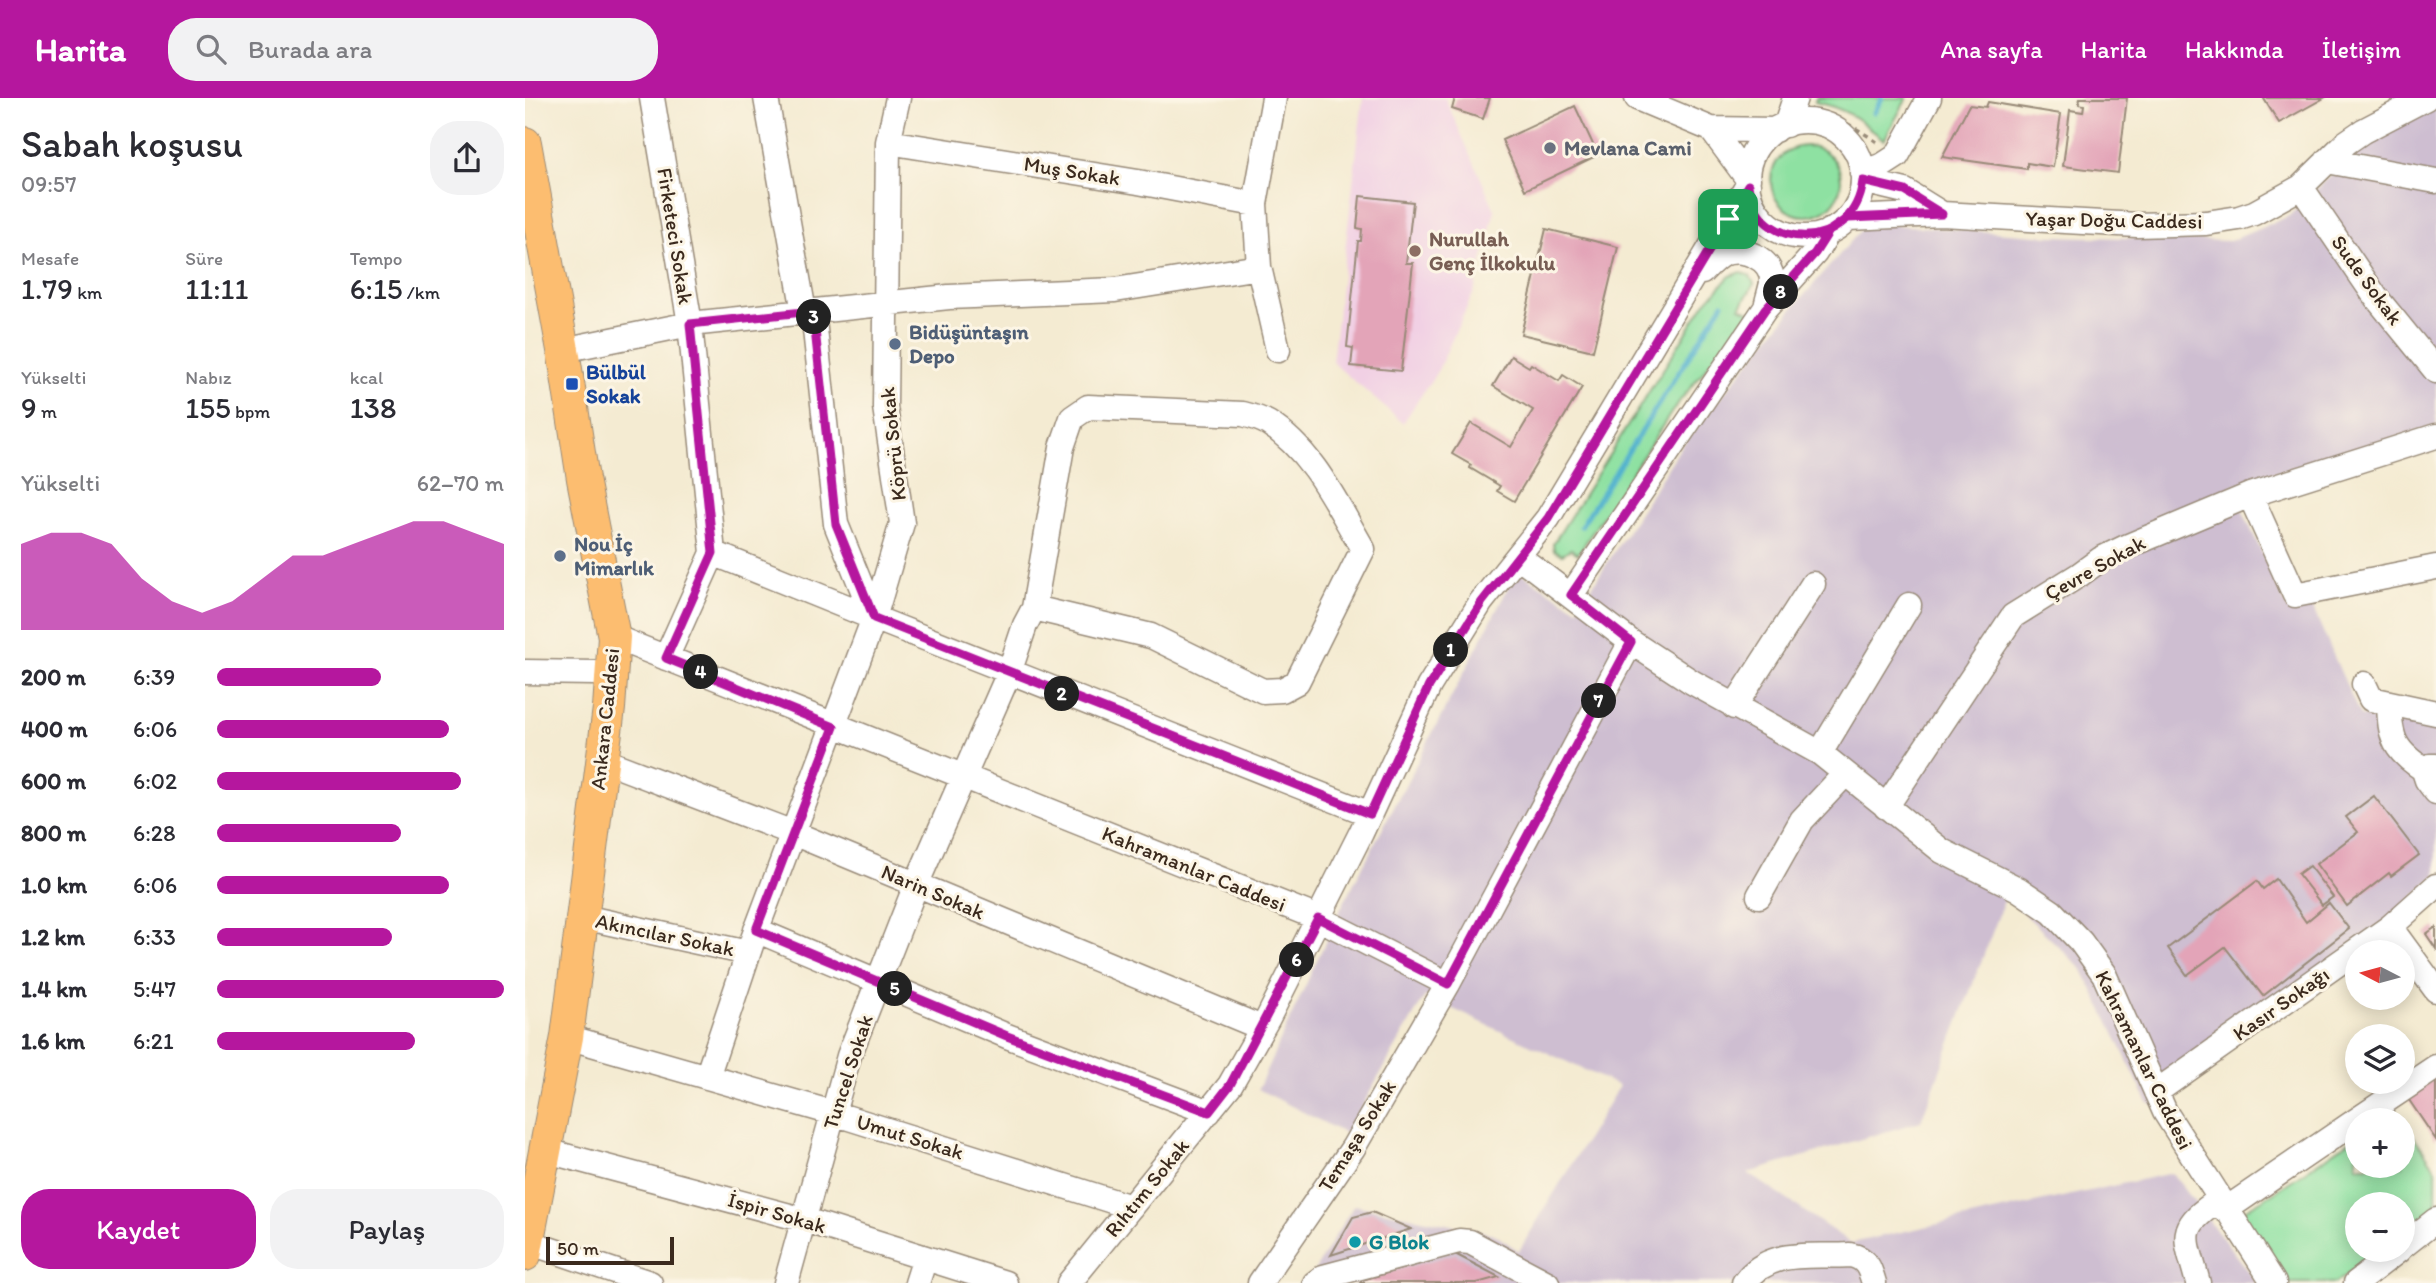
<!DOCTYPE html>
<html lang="tr">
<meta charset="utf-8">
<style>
:root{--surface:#fff;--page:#f2f2f3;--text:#2b2b33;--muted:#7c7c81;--accent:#b5179e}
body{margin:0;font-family:Itim,sans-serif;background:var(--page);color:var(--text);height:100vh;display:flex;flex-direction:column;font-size:26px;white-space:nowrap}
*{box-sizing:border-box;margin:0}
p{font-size:23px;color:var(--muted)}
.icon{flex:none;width:38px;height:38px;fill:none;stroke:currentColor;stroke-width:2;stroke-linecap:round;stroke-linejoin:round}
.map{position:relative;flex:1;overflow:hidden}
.panel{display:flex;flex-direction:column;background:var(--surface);width:525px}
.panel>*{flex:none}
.needle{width:46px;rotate:276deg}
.buttons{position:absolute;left:1820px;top:842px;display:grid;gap:14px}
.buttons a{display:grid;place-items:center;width:70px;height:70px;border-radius:50%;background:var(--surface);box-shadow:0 4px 18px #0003;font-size:35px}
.scale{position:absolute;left:21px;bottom:18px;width:128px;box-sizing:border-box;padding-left:7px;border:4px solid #3b2a1e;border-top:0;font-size:19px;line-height:24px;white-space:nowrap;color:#3b2a1e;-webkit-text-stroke:5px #fcf5e5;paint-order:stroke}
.pin{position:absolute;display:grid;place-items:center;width:60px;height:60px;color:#fff;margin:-30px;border-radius:14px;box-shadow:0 4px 10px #0006}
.km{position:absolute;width:35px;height:35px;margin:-18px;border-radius:50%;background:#222;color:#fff;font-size:19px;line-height:35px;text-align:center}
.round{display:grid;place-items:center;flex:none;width:74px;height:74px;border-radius:28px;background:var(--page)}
.head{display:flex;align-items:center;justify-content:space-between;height:119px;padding:0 21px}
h1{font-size:38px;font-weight:600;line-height:52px}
.stats{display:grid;grid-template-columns:repeat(3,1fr);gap:10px;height:119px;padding:7px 21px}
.stats div{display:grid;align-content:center}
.stats b{font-size:30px;font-weight:600}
.stats small{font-size:19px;font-weight:400}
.stats p{font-size:19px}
.chart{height:196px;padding:14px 21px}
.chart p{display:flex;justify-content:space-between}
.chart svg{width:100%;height:126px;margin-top:7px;fill:var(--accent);opacity:.7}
.action{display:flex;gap:14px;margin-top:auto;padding:14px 21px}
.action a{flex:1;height:80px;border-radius:28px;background:var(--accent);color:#fff;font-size:28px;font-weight:600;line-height:80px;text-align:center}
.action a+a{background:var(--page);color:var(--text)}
ul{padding:0 21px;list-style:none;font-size:23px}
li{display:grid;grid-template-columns:112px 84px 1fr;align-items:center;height:52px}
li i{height:18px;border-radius:9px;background:var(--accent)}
header{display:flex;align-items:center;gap:42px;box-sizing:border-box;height:98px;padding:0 35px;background:var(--accent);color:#fff}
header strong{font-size:33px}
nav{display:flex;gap:38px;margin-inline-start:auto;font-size:24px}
.search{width:490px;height:63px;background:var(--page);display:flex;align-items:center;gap:18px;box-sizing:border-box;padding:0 24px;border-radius:28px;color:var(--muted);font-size:26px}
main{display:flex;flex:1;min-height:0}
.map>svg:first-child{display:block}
</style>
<header>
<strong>Harita</strong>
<div class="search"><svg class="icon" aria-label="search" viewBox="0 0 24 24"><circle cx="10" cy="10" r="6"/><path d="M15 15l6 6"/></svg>Burada ara</div>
<nav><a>Ana sayfa</a><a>Harita</a><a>Hakkında</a><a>İletişim</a></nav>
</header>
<main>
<section class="panel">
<div class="head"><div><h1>Sabah koşusu</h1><p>09:57</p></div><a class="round"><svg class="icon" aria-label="share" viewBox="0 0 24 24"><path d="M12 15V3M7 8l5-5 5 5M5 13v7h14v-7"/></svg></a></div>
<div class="stats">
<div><p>Mesafe</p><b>1.79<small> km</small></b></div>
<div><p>Süre</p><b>11:11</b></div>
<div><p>Tempo</p><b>6:15<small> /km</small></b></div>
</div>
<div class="stats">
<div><p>Yükselti</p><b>9<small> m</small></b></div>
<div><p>Nabız</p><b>155<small> bpm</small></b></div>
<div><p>kcal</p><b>138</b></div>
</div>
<div class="chart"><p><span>Yükselti</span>62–70 m</p>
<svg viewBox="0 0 160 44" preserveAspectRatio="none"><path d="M0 44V14L10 10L20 10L30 14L40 26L50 34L60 38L70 34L80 26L90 18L100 18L110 14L120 10L130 6L140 6L150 10L160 14V44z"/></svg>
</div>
<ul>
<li><b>200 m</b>6:39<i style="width:57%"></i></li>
<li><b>400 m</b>6:06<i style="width:81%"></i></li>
<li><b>600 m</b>6:02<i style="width:85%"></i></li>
<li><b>800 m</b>6:28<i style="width:64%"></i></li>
<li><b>1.0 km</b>6:06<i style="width:81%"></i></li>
<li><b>1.2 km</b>6:33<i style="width:61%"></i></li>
<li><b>1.4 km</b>5:47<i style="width:100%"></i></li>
<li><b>1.6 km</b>6:21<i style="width:69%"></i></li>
</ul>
<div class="action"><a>Kaydet</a><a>Paylaş</a></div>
</section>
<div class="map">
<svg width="1911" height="1185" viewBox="0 0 1911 1185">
<rect width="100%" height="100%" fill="#fcf5e5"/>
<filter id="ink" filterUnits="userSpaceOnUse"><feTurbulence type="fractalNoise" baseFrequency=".0143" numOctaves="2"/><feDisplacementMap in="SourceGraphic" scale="14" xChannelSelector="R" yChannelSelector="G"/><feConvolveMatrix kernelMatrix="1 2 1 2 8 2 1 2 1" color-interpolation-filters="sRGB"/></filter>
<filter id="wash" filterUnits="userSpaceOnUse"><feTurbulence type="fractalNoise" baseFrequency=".00686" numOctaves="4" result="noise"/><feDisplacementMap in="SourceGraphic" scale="28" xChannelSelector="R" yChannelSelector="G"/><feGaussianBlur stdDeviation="1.57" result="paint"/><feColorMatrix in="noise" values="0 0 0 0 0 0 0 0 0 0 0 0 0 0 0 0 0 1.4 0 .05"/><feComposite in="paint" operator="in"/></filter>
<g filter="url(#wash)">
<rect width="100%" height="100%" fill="#f4ebd2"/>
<!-- built -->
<path fill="#f1d0e4" d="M 838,0 L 920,0 L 970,112 L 949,194 L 913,272 L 878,325 L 807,264 Z"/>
<!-- industrial -->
<path fill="#cebed1" d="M 1911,8 L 1911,328 L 1706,388 L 1763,511 L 1786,506 L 1835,618 L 1911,631 L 1911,777 L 1861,825 L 1644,978 L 1642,1013 L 1623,1005 L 1558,872 L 1481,798 L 1396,1023 L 1223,1075 L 1326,1145 L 1647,1075 L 1732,1185 L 782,1185 L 829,1107 L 969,1136 L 994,1153 L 1094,988 L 900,898 L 821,1036 L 733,991 L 815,812 L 992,473 L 1053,511 L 1156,349 L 1268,210 L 1342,125 L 1525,138 L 1705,143 L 1764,118 L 1840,45 Z"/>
<!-- green -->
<path fill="#8ee1a2" stroke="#648660" stroke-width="2" d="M 1291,0 L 1382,0 L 1359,42 C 1335,22 1321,10 1290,4 Z
M1246 83a35 35 0 1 1 70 0a35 35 0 1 1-70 0Z
M 1216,174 L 1225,178 L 1229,186 L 1215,209 L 1226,214 L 1150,309 L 1053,456 L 1046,451 L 1037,456 L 1029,452 L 1028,446 L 1180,205 L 1205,178 Z
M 1871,1012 L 1911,1071 L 1911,1112 L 1878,1136 L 1878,1106 L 1832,1106 L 1832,1152 L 1856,1152 L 1810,1185 L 1749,1185 L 1706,1120 L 1751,1093 L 1832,1038 L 1832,1068 L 1878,1068 L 1878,1022 L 1856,1022 Z"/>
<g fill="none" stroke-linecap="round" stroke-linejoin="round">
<!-- stream -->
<path stroke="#4eb0cd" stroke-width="5" d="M 1349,15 L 1357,0
M 1056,428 L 1198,205"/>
</g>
<g id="blocks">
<!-- building -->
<path fill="#e3a4b8" d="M 930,0 L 965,0 L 958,21 L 927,11 Z
M 1555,0 L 1602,0 L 1593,75 L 1538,68 L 1545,12 L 1558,14 L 1559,7 L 1554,6 Z
M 1742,0 L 1799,0 L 1754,25 L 1739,1 Z
M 1463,4 L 1536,16 L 1528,69 L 1502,65 L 1502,71 L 1417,59 L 1444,7 L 1461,9 Z
M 1050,8 L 1073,57 L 1000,92 L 977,42 Z
M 835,98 L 888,104 L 881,165 L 888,165 L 876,273 L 826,268 L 828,250 L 822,249 L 833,143 L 836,143 L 837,131 L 832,130 Z
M 1021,131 L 1093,149 L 1068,253 L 996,236 Z
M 986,258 L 1004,269 L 1006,266 L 1034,283 L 1038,277 L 1057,289 L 989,403 L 972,393 L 975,388 L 945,370 L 946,367 L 927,356 L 946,325 L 986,349 L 1008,312 L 968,288 Z
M 1849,698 L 1894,757 L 1866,778 L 1864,775 L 1822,808 L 1791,766 L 1833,734 L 1821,719 Z
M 1784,768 L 1808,799 L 1797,807 L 1773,776 Z
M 1751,781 L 1781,824 L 1804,805 L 1824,831 L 1738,898 L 1700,849 L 1662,877 L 1643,850 L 1732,783 L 1738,791 Z
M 1911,829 L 1911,851 L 1901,836 Z
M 1911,979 L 1911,1042 L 1882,999 Z
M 847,1114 L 886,1131 L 806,1157 L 828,1119 Z
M 930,1156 L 974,1179 L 952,1185 L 835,1185 L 837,1182 Z"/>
</g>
</g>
<g filter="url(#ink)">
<use href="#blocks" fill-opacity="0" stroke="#988a78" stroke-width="2"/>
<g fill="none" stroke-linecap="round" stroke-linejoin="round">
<defs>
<path id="minor" d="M 127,0 L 165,226 L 424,199 L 590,192 L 734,169
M 241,0 L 279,214
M 749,0 L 730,106 L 734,169 L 753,252
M 1112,0 L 1186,31 L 1250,32
M1222 81a58 58 0 1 1 116 0a58 58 0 1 1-116 0Z
M 1261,27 L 1270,0
M 1186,31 L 1223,81
M 363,44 L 613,84 L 730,106
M 1802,63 L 1911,83
M 1337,75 L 1358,67 L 1372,58 L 1404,0
M 1338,83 L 1380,93 L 1417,116
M 1776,89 L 1850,198 L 1911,273
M 1323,120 L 1417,116 L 1612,127 L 1681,125 L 1714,120 L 1729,115 L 1776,89 L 1822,44 L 1838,33 L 1901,0
M 1177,174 C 1183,168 1190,160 1198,156 C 1217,148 1248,160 1247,184 C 1246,192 1242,202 1241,210
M 288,213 L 311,426 L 349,520
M 38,252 L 165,226 L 188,455 L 349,520 L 228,841 L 182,979
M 1725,397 L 1770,497 L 1911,469
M 993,458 L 1106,544 L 1167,584 L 1295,655 L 1417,753 L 1493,791 L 1527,814 L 1556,844 L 1579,876 L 1640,1014 L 1749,1185
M 1046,497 L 1240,211 L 1290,155 L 1304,133
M 349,520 L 845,716
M 349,520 L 377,425 L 360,309 L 363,44 L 373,0
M 89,539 L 793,820 L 923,886
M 141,560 L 188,455
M 0,574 L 70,575
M 1839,586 L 1846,601 L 1911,615
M 1864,605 C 1865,641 1869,653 1901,673
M 1209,609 L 1288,486
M 1295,655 L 1384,507
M 77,662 L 268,735 L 737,930
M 1911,668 L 1905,668 L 1900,676 L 1902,682 L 1911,694
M 1361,709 L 1488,518 L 1554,477 L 1576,461 L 1601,449 L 1725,397 L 1911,338
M 1234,798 L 1277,722 L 1320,676
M 58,819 L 223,855
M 1865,829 L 1911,892
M 231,832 L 482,938 L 684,1014
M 42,939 L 308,1015 L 606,1109
M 1631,994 L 1865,829 L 1911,788
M 1832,1022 L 1911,969
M 22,1053 L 280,1122 L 480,1185
M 1700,1112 L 1832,1022
M 3,1144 L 125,1185
M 1878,1148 L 1911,1122
M 261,1185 L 324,958 L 391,787 L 484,575 L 500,527 L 509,510 L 537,349 L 547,320 L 563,309 L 718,316 C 726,318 736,321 743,325 C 788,353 812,407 838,451 L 772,584 L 757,592 L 738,593 L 626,538 L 509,510
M 392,1185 L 400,1160
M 544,1185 L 705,987 L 743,920 L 836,735 L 904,588 L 956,504 L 1023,420 L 1223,87
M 735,1185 L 828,1050 L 923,886 L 1106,544
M 790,1185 L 798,1179 L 934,1143 L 945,1144 L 1022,1185
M 1219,1185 C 1245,1149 1287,1160 1325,1157 C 1342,1160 1345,1171 1349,1185
M 1673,1185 C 1661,1138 1650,1131 1694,1102
M 1831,1185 L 1874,1152"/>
<path id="major" d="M 0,45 L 38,252 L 58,381 L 89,539 L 84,610 L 42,939 L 0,1157"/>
</defs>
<!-- minor casing -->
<use href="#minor" stroke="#988a78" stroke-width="27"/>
<!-- major casing -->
<use href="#major" stroke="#988a78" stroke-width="34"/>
<!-- path -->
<path stroke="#988a78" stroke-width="3.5" stroke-dasharray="5 5" stroke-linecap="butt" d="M 1285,11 C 1311,18 1330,29 1352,44"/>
<!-- minor -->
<use href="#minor" stroke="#fff" stroke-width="24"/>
<!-- major -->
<use href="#major" stroke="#fcbd6f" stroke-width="32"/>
</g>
</g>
<g fill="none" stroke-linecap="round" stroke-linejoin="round" filter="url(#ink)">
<defs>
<path id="route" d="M 1203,121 L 1023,420 L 957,504 L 904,588 L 845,716 L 349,520 L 311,426 L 288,213 L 165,226 L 188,455 L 141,560 L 309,629 L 231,832 L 482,938 L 684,1014 L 705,987 L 793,820 L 923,886 L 1106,544 L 1046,497 L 1240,211 L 1290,155 L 1304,133 L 1323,120 L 1417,116 L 1380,93 L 1338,83 C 1329,156 1231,156 1223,87 L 1203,121"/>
</defs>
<!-- route casing -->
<use href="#route" stroke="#fff" stroke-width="14"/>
<!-- route -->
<use href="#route" stroke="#b5179e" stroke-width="9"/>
</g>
<!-- markers -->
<circle fill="#6b7280" stroke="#fcf5e5" stroke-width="2.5" cx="1025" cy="50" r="7"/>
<circle fill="#8d6e63" stroke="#fcf5e5" stroke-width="2.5" cx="890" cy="153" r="7"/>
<g fill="#5c6f8a" stroke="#fcf5e5" stroke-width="2.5">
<circle cx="370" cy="246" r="7"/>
<circle cx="35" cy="458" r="7"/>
</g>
<rect fill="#1a4fb4" stroke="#fcf5e5" stroke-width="2.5" x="40" y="279" width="14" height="14" rx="3.5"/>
<circle fill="#0f9aa8" stroke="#fcf5e5" stroke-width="2.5" cx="830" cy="1144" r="7"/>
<g text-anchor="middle" stroke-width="6" stroke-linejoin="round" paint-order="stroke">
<!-- worship labels -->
<g font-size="21" font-weight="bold" fill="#5b616d" stroke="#fcf5e5" text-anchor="start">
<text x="1039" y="57">Mevlana Cami</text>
</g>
<!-- street labels -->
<g font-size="21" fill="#3b2a1e" stroke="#fcf5e5">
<text transform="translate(547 73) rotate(9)" y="7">Muş Sokak</text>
<text transform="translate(1589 122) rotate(1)" y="7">Yaşar Doğu Caddesi</text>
<text transform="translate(150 138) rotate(81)" y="7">Firketeci Sokak</text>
<text transform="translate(1842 182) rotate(54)" y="7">Sude Sokak</text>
<text transform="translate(368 346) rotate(-96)" y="7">Köprü Sokak</text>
<text transform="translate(1570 470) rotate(-29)" y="7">Çevre Sokak</text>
<text transform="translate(80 621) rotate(-84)" y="7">Ankara Caddesi</text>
<text transform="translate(669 771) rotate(22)" y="7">Kahramanlar Caddesi</text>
<text transform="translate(408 794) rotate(23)" y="7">Narin Sokak</text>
<text transform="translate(140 837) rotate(12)" y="7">Akıncılar Sokak</text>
<text transform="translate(1756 906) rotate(-35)" y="7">Kasır Sokağı</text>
<text transform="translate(1619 962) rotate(64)" y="7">Kahramanlar Caddesi</text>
<text transform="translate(323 974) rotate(-72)" y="7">Tuncel Sokak</text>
<text transform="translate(832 1038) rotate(-58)" y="7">Temaşa Sokak</text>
<text transform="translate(385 1039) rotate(17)" y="7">Umut Sokak</text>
<text transform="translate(622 1090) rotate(-51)" y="7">Rıhtım Sokak</text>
<text transform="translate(252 1115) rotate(16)" y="7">İspir Sokak</text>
</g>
<!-- education labels -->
<g font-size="21" font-weight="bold" fill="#785e54" stroke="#fcf5e5" text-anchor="start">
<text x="904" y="148">Nurullah<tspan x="904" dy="24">Genç İlkokulu</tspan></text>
</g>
<!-- service labels -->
<g font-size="21" font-weight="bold" fill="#4e5e75" stroke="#fcf5e5" text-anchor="start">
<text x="384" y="241">Bidüşüntaşın<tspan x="384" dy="24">Depo</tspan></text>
<text x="49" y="453">Nou İç<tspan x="49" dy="24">Mimarlık</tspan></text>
</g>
<!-- transit labels -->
<g font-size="21" font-weight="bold" fill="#164399" stroke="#fcf5e5" text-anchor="start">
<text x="61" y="281">Bülbül<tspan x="61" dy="24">Sokak</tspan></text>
</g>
<!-- culture labels -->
<g font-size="21" font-weight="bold" fill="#0d838f" stroke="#fcf5e5" text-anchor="start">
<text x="844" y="1151">G Blok</text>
</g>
</g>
</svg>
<div class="buttons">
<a><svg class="needle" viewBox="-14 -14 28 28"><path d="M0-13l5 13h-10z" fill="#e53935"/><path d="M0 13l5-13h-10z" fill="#7c7c81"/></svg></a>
<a><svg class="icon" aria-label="layers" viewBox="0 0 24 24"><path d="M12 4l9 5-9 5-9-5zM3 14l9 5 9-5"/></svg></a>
<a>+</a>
<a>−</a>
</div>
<div class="scale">50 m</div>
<div class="pin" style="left:1203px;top:121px;background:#1e9e55"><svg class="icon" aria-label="arrive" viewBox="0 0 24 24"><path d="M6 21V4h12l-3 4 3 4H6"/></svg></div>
<b class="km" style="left:926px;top:552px">1</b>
<b class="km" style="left:537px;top:596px">2</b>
<b class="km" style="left:289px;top:219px">3</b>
<b class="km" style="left:176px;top:574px">4</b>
<b class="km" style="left:370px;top:891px">5</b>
<b class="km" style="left:772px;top:862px">6</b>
<b class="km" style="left:1074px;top:603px">7</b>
<b class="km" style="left:1256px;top:194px">8</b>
</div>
</main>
